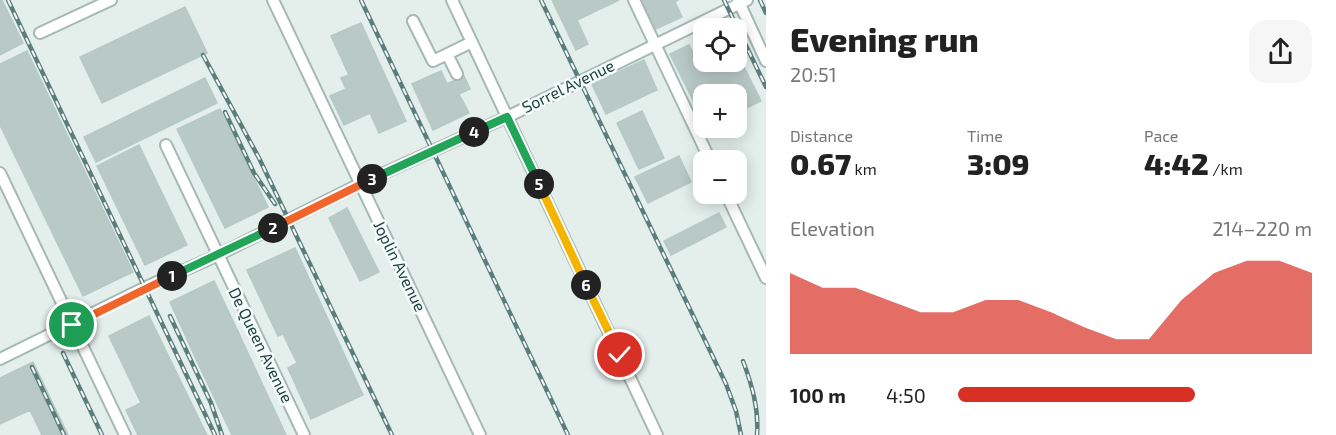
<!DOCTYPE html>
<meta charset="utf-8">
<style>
:root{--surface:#fff;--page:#f6f6f6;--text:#222;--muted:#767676;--accent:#d93025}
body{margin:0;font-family:"Exo 2",sans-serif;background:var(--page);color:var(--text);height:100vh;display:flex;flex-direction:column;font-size:22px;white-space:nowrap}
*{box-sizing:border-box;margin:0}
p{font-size:20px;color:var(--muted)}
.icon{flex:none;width:33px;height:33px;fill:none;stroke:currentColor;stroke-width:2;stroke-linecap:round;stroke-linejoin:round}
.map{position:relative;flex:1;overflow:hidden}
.side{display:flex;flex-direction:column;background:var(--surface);width:570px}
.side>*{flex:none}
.controls{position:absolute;left:693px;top:18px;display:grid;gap:12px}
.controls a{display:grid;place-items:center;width:54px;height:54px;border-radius:12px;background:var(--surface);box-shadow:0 3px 15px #0003;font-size:30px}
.pin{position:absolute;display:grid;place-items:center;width:51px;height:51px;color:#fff;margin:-26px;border:3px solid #fff;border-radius:50%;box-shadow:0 2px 6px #0007}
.km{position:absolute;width:30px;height:30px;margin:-15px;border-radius:50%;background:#222;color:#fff;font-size:16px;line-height:30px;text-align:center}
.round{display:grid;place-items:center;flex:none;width:63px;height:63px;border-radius:18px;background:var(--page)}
.summary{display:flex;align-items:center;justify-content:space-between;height:102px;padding:0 24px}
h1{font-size:33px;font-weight:800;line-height:45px}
.stats{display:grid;grid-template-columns:repeat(3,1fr);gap:9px;height:102px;padding:6px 24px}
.stats div{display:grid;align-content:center}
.stats b{font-size:30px;font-weight:800}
.stats small{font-size:16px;font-weight:400}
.stats p{font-size:16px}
.chart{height:168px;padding:12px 24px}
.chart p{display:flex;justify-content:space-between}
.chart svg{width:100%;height:108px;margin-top:6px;fill:var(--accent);opacity:.7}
ul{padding:0 24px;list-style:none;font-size:20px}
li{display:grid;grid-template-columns:96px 72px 1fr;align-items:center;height:45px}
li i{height:15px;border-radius:8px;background:var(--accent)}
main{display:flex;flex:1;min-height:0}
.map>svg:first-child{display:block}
</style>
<main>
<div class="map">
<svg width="766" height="435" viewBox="0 0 766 435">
<rect width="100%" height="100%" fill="#e4efec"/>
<!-- building -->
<path fill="#b9cac6" stroke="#b5c9c5" stroke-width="1.5" d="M 2,0 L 23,43 L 0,55 L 0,1 Z
M 552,0 L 619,0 L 577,20 L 588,44 L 576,50 Z
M 642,0 L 678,0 L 675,2 L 682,17 L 656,29 Z
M 185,7 L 207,53 L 102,103 L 80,57 Z
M 361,23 L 406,121 L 379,133 L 370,113 L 344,125 L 330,96 L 346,89 L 341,78 L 349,75 L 331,36 Z
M 689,45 L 698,63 L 704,61 L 736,62 L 736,51 L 761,101 L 736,113 L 736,94 L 704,94 L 704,122 L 670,54 Z
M 27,51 L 133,272 L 83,296 L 0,125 L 0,64 Z
M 644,60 L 657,90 L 606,114 L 592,84 Z
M 441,71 L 447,84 L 464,76 L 470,89 L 459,94 L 469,113 L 433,130 L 412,84 Z
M 205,78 L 217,103 L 96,162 L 84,137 Z
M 220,109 L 268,207 L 225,228 L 177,129 Z
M 642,111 L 664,158 L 639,169 L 617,123 Z
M 139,145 L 187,245 L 145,265 L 97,166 Z
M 679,156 L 691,182 L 648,203 L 635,177 Z
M 347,208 L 379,272 L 360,281 L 329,218 Z
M 719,213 L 726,227 L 671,255 L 664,241 Z
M 295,248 L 363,395 L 311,419 L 288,368 L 297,363 L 283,334 L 278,336 L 247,270 Z
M 214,281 L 241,338 L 196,359 L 170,302 Z
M 149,316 L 202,425 L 183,435 L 138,435 L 126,410 L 141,403 L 109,336 Z
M 241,338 L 286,435 L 232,435 L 196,359 Z
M 33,362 L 68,435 L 42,435 L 30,410 L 0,424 L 0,378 Z
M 202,425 L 207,435 L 183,435 Z"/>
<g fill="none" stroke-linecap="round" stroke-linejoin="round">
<defs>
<path id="minor" d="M 273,0 L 480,435
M 452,0 L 657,435
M 634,0 L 710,160
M 738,0 L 766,61
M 413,21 L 433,61 L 472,42
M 40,33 L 111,0
M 447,54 L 457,74
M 166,145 L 304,435
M 0,173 L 125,435
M 726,194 L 766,278
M 0,359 L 144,288 L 218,255 L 360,184 L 507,117 L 747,0"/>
</defs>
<!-- minor casing -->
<use href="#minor" stroke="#a6b8b5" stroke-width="14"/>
<!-- minor -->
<use href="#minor" stroke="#fff" stroke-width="10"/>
<defs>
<path id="rail" d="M 8,0 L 215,435
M 361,0 L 568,435
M 541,0 L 726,384 L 736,411 L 741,435
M 724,0 L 766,87
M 760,0 L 766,13
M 203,55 L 259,158 L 392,435
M 225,112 L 254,173 L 275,204
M 170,316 L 211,403 L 222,435
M 63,353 L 102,435
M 743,361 C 752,385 759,409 757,435
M 32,367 L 64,435"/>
</defs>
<!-- rail casing -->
<use href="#rail" stroke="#5c7e7b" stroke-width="4.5"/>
<!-- rail -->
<use href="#rail" stroke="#f5fbf9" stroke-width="2" stroke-dasharray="7" stroke-linecap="butt"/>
</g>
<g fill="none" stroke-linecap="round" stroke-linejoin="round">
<defs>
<path id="split-1" d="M 72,325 L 172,276"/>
<path id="split-2" d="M 172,276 L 273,228"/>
<path id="split-3" d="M 273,228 L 372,179"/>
<path id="split-4" d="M 372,179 L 474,132"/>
<path id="split-5" d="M 474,132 L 507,117 L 539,184"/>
<path id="split-6" d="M 539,184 L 586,285"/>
<path id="split-7" d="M 586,285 L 620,355"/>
</defs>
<!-- split-1 casing -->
<use href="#split-1" stroke="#fff" stroke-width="12"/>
<!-- split-2 casing -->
<use href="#split-2" stroke="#fff" stroke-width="12"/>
<!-- split-3 casing -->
<use href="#split-3" stroke="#fff" stroke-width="12"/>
<!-- split-4 casing -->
<use href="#split-4" stroke="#fff" stroke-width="12"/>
<!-- split-5 casing -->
<use href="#split-5" stroke="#fff" stroke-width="12"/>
<!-- split-6 casing -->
<use href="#split-6" stroke="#fff" stroke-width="12"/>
<!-- split-7 casing -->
<use href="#split-7" stroke="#fff" stroke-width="12"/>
<!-- split-1 -->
<use href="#split-1" stroke="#f0652b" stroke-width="8"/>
<!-- split-2 -->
<use href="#split-2" stroke="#22a559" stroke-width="8"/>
<!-- split-3 -->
<use href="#split-3" stroke="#f0652b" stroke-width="8"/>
<!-- split-4 -->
<use href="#split-4" stroke="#22a559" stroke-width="8"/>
<!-- split-5 -->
<use href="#split-5" stroke="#22a559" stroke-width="8"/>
<!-- split-6 -->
<use href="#split-6" stroke="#f5b400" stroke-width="8"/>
<!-- split-7 -->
<use href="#split-7" stroke="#f5b400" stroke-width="8"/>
</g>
<g text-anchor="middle" stroke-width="5" stroke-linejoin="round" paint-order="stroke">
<!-- street labels -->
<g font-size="16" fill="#214340" stroke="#f5fbf9">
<text transform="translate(568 86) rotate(-26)" y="6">Sorrel Avenue</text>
<text transform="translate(400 266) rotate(64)" y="6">Joplin Avenue</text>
<text transform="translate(261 345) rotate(64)" y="6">De Queen Avenue</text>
</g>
</g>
</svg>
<div class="controls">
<a><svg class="icon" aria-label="locate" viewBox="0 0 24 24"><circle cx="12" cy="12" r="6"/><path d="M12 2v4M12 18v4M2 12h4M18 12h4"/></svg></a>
<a>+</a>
<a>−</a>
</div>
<div class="pin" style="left:72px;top:325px;background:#1e9e55"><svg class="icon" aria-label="arrive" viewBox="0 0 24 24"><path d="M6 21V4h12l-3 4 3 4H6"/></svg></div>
<div class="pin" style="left:620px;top:355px;background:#d93025"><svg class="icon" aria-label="check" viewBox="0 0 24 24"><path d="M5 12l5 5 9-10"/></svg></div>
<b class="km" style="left:172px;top:276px">1</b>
<b class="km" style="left:273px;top:228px">2</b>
<b class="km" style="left:372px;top:179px">3</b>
<b class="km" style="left:474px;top:132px">4</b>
<b class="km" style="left:539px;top:184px">5</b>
<b class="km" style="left:586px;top:285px">6</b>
</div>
<section class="side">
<div class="summary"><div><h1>Evening run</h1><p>20:51</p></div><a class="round"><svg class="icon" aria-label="share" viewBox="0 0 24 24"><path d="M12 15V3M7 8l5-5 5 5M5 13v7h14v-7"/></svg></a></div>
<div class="stats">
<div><p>Distance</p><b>0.67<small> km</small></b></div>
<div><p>Time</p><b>3:09</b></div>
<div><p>Pace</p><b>4:42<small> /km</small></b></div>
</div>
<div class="chart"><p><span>Elevation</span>214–220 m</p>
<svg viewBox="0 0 160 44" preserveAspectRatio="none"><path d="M0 44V11L10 17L20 17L30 22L40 27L50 27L60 22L70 22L80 27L90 33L100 38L110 38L120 22L130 11L140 6L150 6L160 11V44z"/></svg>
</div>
<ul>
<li><b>100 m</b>4:50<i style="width:67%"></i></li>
</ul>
</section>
</main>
